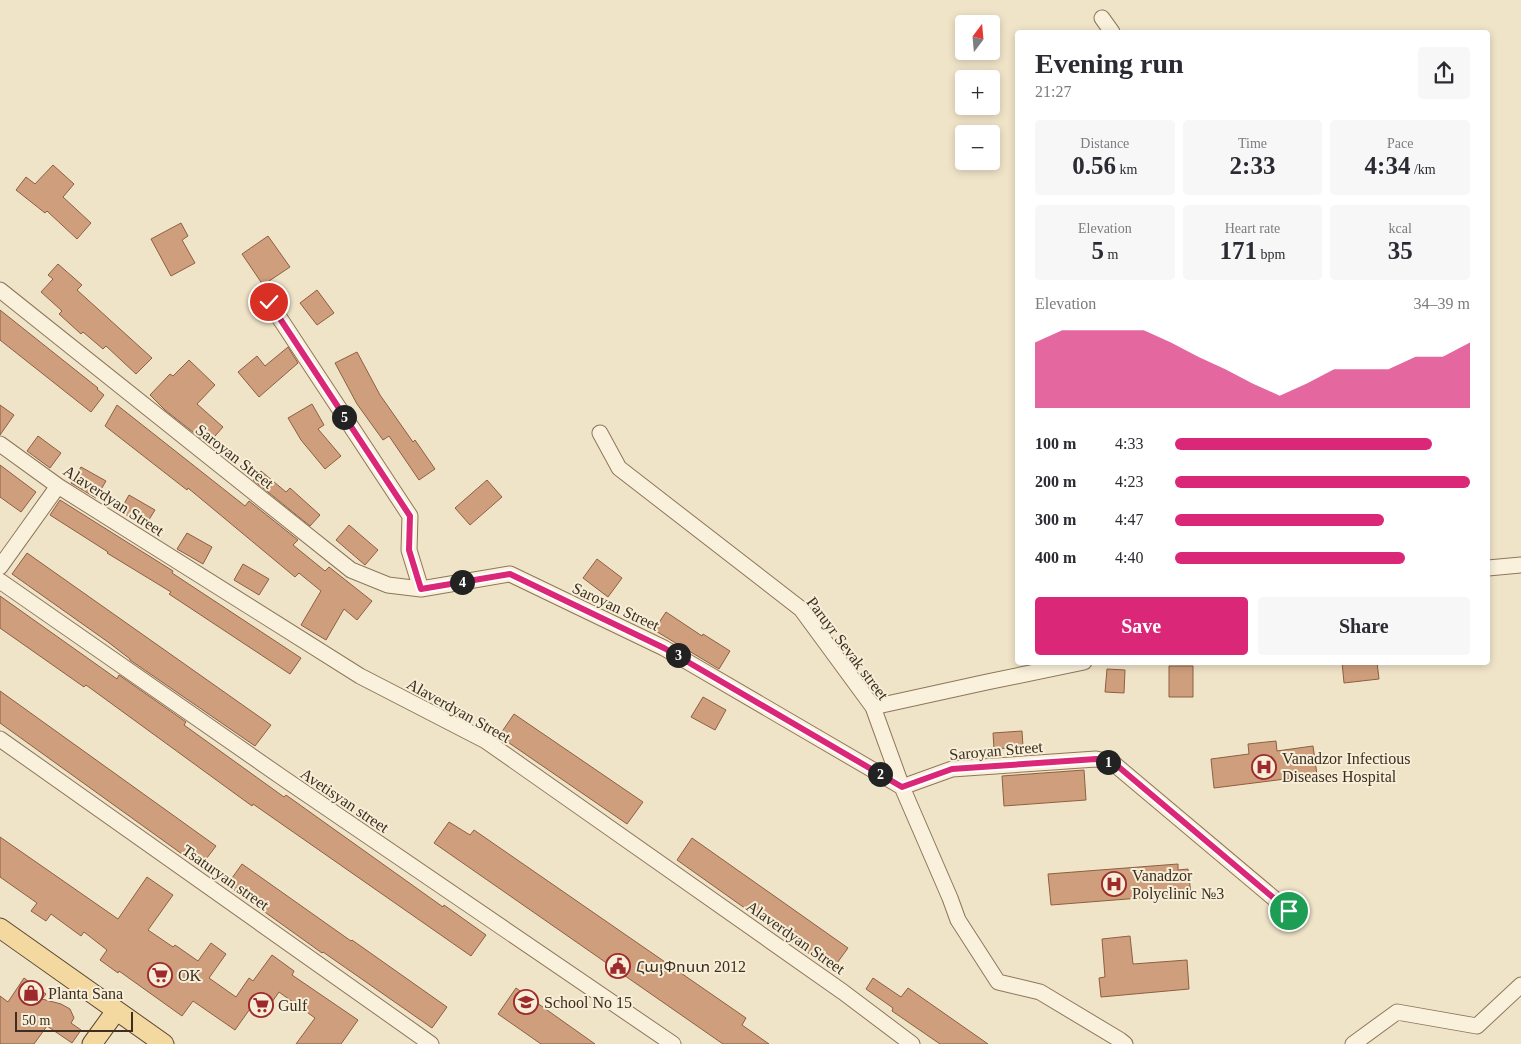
<!DOCTYPE html>
<meta charset="utf-8">
<style>
:root{--surface:#fff;--page:#f7f7f7;--text:#2b2b33;--muted:#7c7c81;--accent:#db2777}
body{margin:0;font-family:"Times New Roman","Noto Sans Armenian",serif;background:var(--page);color:var(--text);height:100vh;display:flex;flex-direction:column;font-size:19px;white-space:nowrap}
*{box-sizing:border-box;margin:0}
p{font-size:16px;color:var(--muted)}
.icon{flex:none;width:28px;height:28px;fill:none;stroke:currentColor;stroke-width:2;stroke-linecap:round;stroke-linejoin:round}
.map{position:relative;flex:1;overflow:hidden}
.side{position:absolute;left:1015px;top:30px;width:475px;height:635px;display:flex;flex-direction:column;background:var(--surface);border-radius:5px;box-shadow:0 2px 8px #0003}
.side>*{flex:none}
.needle{width:32px;rotate:16deg}
.tools{position:absolute;left:955px;top:15px;display:grid;gap:10px}
.tools a{display:grid;place-items:center;width:45px;height:45px;border-radius:5px;background:var(--surface);box-shadow:0 2px 8px #0003;font-size:25px}
.scale{position:absolute;left:15px;bottom:12px;width:118px;box-sizing:border-box;padding-left:5px;border:2px solid #3d2e20;border-top:0;font-size:14px;line-height:18px;white-space:nowrap;color:#3d2e20;-webkit-text-stroke:4px #f7eed8;paint-order:stroke}
.pin{position:absolute;display:grid;place-items:center;width:42px;height:42px;color:#fff;margin:-21px;border:2px solid #fff;border-radius:50%;box-shadow:0 1px 5px #0007}
.km{position:absolute;width:25px;height:25px;margin:-12px;border-radius:50%;background:#222;color:#fff;font-size:14px;line-height:25px;text-align:center}
.round{display:grid;place-items:center;flex:none;width:52px;height:52px;border-radius:5px;background:var(--page)}
.head{display:flex;align-items:center;justify-content:space-between;height:85px;padding:0 20px}
h1{font-size:28px;font-weight:700;line-height:38px}
.stats{display:grid;grid-template-columns:repeat(3,1fr);gap:8px;height:85px;padding:5px 20px}
.stats div{display:grid;align-content:center;border-radius:5px;background:var(--page);text-align:center}
.stats b{font-size:25px;font-weight:700}
.stats small{font-size:14px;font-weight:400}
.stats p{font-size:14px}
.chart{height:140px;padding:10px 20px}
.chart p{display:flex;justify-content:space-between}
.chart svg{width:100%;height:90px;margin-top:5px;fill:var(--accent);opacity:.7}
.cta{display:flex;gap:10px;margin-top:auto;padding:10px 20px}
.cta a{flex:1;height:58px;border-radius:5px;background:var(--accent);color:#fff;font-size:20px;font-weight:700;line-height:58px;text-align:center}
.cta a+a{background:var(--page);color:var(--text)}
ul{padding:0 20px;list-style:none;font-size:16px}
li{display:grid;grid-template-columns:80px 60px 1fr;align-items:center;height:38px}
li i{height:12px;border-radius:6px;background:var(--accent)}
.map>svg:first-child{display:block}
</style>
<div class="map">
<svg width="1521" height="1044" viewBox="0 0 1521 1044">
<rect width="100%" height="100%" fill="#f0e4c8"/>
<!-- building -->
<path fill="#cf9f7d" stroke="#8d5f41" d="M 53,165 L 74,184 L 63,197 L 91,223 L 77,239 L 47,211 L 45,213 L 16,190 L 26,177 L 35,184 Z
M 181,223 L 188,236 L 182,240 L 195,263 L 171,276 L 151,239 Z
M 268,236 L 290,267 L 263,285 L 242,254 Z
M 58,264 L 82,285 L 77,290 L 152,358 L 136,374 L 106,346 L 103,349 L 83,332 L 81,334 L 59,314 L 62,311 L 41,292 L 53,279 L 48,275 Z
M 317,290 L 334,313 L 317,325 L 300,303 Z
M 0,310 L 98,388 L 97,389 L 104,395 L 91,412 L 0,340 Z
M 288,347 L 298,363 L 259,397 L 238,372 L 257,356 L 265,366 Z
M 357,352 L 380,395 L 413,442 L 415,440 L 435,469 L 419,480 L 389,436 L 383,440 L 357,404 L 335,363 Z
M 189,360 L 215,385 L 197,404 L 223,427 L 208,444 L 165,410 L 150,395 L 170,374 L 173,376 Z
M 312,404 L 324,425 L 318,429 L 341,456 L 325,469 L 301,440 L 288,418 Z
M 0,405 L 14,415 L 0,435 Z
M 117,405 L 245,506 L 249,501 L 298,540 L 293,545 L 325,571 L 329,567 L 372,601 L 357,620 L 344,609 L 326,640 L 301,625 L 321,591 L 299,573 L 295,577 L 188,488 L 187,490 L 105,426 Z
M 38,436 L 61,453 L 50,468 L 27,451 Z
M 0,465 L 36,492 L 21,512 L 0,497 Z
M 81,467 L 106,481 L 96,498 L 71,483 Z
M 261,471 L 286,492 L 290,488 L 320,515 L 310,526 L 253,480 Z
M 487,480 L 502,497 L 470,525 L 455,508 Z
M 129,495 L 155,510 L 145,526 L 120,511 Z
M 60,500 L 173,571 L 172,573 L 301,658 L 290,674 L 169,594 L 171,592 L 107,553 L 108,552 L 50,515 Z
M 349,525 L 378,550 L 365,565 L 336,540 Z
M 187,533 L 212,547 L 203,564 L 177,549 Z
M 27,553 L 271,725 L 255,746 L 130,660 L 130,659 L 108,642 L 12,574 Z
M 597,559 L 622,578 L 608,597 L 583,578 Z
M 243,564 L 269,579 L 259,595 L 234,580 Z
M 0,596 L 117,679 L 119,675 L 186,722 L 184,725 L 284,797 L 286,795 L 443,907 L 444,905 L 486,935 L 471,956 L 253,804 L 252,806 L 86,685 L 84,687 L 0,628 Z
M 666,612 L 702,636 L 703,634 L 730,651 L 719,669 L 654,630 Z
M 1342,662 L 1377,662 L 1379,679 L 1344,683 Z
M 1169,666 L 1193,666 L 1193,697 L 1169,697 Z
M 1107,669 L 1125,670 L 1124,693 L 1105,692 Z
M 0,691 L 216,846 L 200,867 L 0,723 Z
M 703,697 L 726,710 L 715,730 L 691,717 Z
M 514,714 L 643,802 L 627,824 L 499,736 Z
M 1022,731 L 1023,747 L 994,749 L 993,733 Z
M 1276,741 L 1277,751 L 1313,746 L 1317,775 L 1214,788 L 1211,759 L 1249,754 L 1248,744 Z
M 1084,770 L 1086,800 L 1004,806 L 1002,776 Z
M 449,822 L 470,835 L 474,830 L 746,1018 L 742,1025 L 769,1044 L 723,1044 L 434,843 Z
M 0,837 L 118,919 L 147,877 L 173,895 L 148,930 L 173,947 L 175,945 L 198,961 L 211,943 L 226,954 L 209,978 L 236,997 L 249,978 L 253,981 L 272,955 L 294,971 L 292,975 L 358,1020 L 341,1044 L 296,1044 L 315,1018 L 279,992 L 263,1015 L 252,1006 L 235,1030 L 193,1001 L 182,1016 L 119,971 L 118,973 L 100,960 L 107,950 L 84,932 L 81,936 L 51,914 L 46,921 L 31,911 L 37,903 L 0,877 Z
M 692,838 L 848,948 L 832,970 L 677,860 Z
M 242,864 L 351,941 L 352,940 L 447,1007 L 432,1028 L 323,952 L 322,953 L 227,885 Z
M 1178,864 L 1178,870 L 1188,869 L 1191,894 L 1051,905 L 1048,874 Z
M 1130,936 L 1133,964 L 1187,960 L 1189,989 L 1101,997 L 1099,978 L 1105,977 L 1102,939 Z
M 24,978 L 46,994 L 42,999 L 61,1004 L 70,1009 L 74,1018 L 71,1023 L 81,1030 L 72,1043 L 47,1026 L 34,1044 L 0,1044 L 0,996 L 8,1002 Z
M 873,978 L 901,997 L 908,988 L 988,1044 L 940,1044 L 892,1011 L 893,1008 L 866,989 Z
M 516,988 L 595,1044 L 541,1044 L 498,1014 Z"/>
<g fill="none" stroke-linecap="round" stroke-linejoin="round">
<defs>
<path id="minor" d="M 1102,18 L 1112,32
M 0,290 L 351,570 L 388,585 L 421,589 L 510,574 L 664,648 L 902,787 L 952,769 L 1096,759 L 1113,763 L 1289,911
M 269,302 L 410,516 L 409,550 L 421,589
M 600,433 L 619,468 L 801,609 L 873,707 L 902,787 L 950,898 L 958,920 L 998,982 L 1040,992 L 1120,1040 L 1125,1044
M 0,444 L 58,486 L 360,676 L 486,741 L 843,992 L 912,1044
M 0,567 L 58,486
M 1488,568 L 1521,565
M 0,581 L 283,778 L 673,1044
M 873,707 L 987,682 L 1084,662
M 0,739 L 431,1044
M 1353,1044 L 1397,1012 L 1477,1026 L 1521,985"/>
<path id="major" d="M 0,928 L 164,1044
M 92,1044 L 116,1011"/>
</defs>
<!-- minor casing -->
<use href="#minor" stroke="#8d765c" stroke-width="17"/>
<!-- major casing -->
<use href="#major" stroke="#5b4430" stroke-width="21"/>
<!-- minor -->
<use href="#minor" stroke="#faf1dc" stroke-width="15"/>
<!-- major -->
<use href="#major" stroke="#f3d9a0" stroke-width="19"/>
</g>
<g fill="none" stroke-linecap="round" stroke-linejoin="round">
<defs>
<path id="route" d="M 269,302 L 410,516 L 409,550 L 421,589 L 510,574 L 664,648 L 902,787 L 952,769 L 1096,759 L 1114,763 L 1289,911"/>
</defs>
<!-- route casing -->
<use href="#route" stroke="#fff" stroke-width="10"/>
<!-- route -->
<use href="#route" stroke="#db2777" stroke-width="6"/>
</g>
<!-- icons -->
<defs>
<symbol id="hospital-ring" viewBox="-11 -11 22 22"><circle r="9.5" fill="#f7eed8" stroke="#9e2a2b" stroke-width="1.5"/><path d="M-5-5h3v3.5h4V-5h3V5h-3V1.5h-4V5h-3Z" fill="#9e2a2b"/></symbol>
<symbol id="civic-ring" viewBox="-11 -11 22 22"><circle r="9.5" fill="#f7eed8" stroke="#9e2a2b" stroke-width="1.5"/><path d="M-.6-6.5H3V-4.5H.6V-3L4-1V1h2V6H-6V1h2V-1L-.6-3ZM-1.2 2.5V6h2.4V2.5Z" fill="#9e2a2b"/></symbol>
<symbol id="supermarket-ring" viewBox="-11 -11 22 22"><circle r="9.5" fill="#f7eed8" stroke="#9e2a2b" stroke-width="1.5"/><path d="M-6-5.5h2.5l.6 2H6L4.5 2H-2.5L-4.4-4H-6ZM-1.5 3.2a1.3 1.3 0 1 0 .1 0ZM3 3.2a1.3 1.3 0 1 0 .1 0Z" fill="#9e2a2b"/></symbol>
<symbol id="shop-ring" viewBox="-11 -11 22 22"><circle r="9.5" fill="#f7eed8" stroke="#9e2a2b" stroke-width="1.5"/><path d="M-5-2.5h2.3a2.7 3.5 0 0 1 5.4 0H5L5.5 6h-11ZM-1.5-2.5h3a1.5 2.3 0 0 0-3 0Z" fill="#9e2a2b"/></symbol>
<symbol id="school-ring" viewBox="-11 -11 22 22"><circle r="9.5" fill="#f7eed8" stroke="#9e2a2b" stroke-width="1.5"/><path d="M0-5L7-2L0 1L-7-2ZM-4 1L0 2.5L4 1V4Q0 6-4 4Z" fill="#9e2a2b"/></symbol>
</defs>
<g fill-rule="evenodd">
<use href="#hospital-ring" x="1250" y="753" width="28" height="28"/>
<use href="#hospital-ring" x="1100" y="870" width="28" height="28"/>
<use href="#civic-ring" x="604" y="952" width="28" height="28"/>
<use href="#supermarket-ring" x="146" y="961" width="28" height="28"/>
<use href="#shop-ring" x="17" y="979" width="28" height="28"/>
<use href="#school-ring" x="512" y="988" width="28" height="28"/>
<use href="#supermarket-ring" x="247" y="991" width="28" height="28"/>
</g>
<g text-anchor="middle" stroke-width="4" stroke-linejoin="round" paint-order="stroke">
<!-- street labels -->
<g font-size="16" fill="#3d2e20" stroke="#f7eed8">
<text transform="translate(235 456) rotate(38)" y="6">Saroyan Street</text>
<text transform="translate(114 500) rotate(33)" y="6">Alaverdyan Street</text>
<text transform="translate(616 606) rotate(25)" y="6">Saroyan Street</text>
<text transform="translate(848 648) rotate(53)" y="6">Paruyr Sevak street</text>
<text transform="translate(459 710) rotate(29)" y="6">Alaverdyan Street</text>
<text transform="translate(996 750) rotate(-5)" y="6">Saroyan Street</text>
<text transform="translate(345 800) rotate(34)" y="6">Avetisyan street</text>
<text transform="translate(226 877) rotate(35)" y="6">Tsaturyan street</text>
<text transform="translate(796 937) rotate(35)" y="6">Alaverdyan Street</text>
</g>
<!-- poi labels -->
<g font-size="16" fill="#3d2e20" stroke="#f7eed8" text-anchor="start">
<text x="1282" y="764">Vanadzor Infectious<tspan x="1282" dy="18">Diseases Hospital</tspan></text>
<text x="1132" y="881">Vanadzor<tspan x="1132" dy="18">Polyclinic №3</tspan></text>
<text x="636" y="972">ՀայՓոստ 2012</text>
<text x="178" y="981">OK</text>
<text x="48" y="999">Planta Sana</text>
<text x="544" y="1008">School No 15</text>
<text x="278" y="1011">Gulf</text>
</g>
</g>
</svg>
<div class="tools">
<a><svg class="needle" viewBox="-14 -14 28 28"><path d="M0-13l5 13h-10z" fill="#e53935"/><path d="M0 13l5-13h-10z" fill="#7c7c81"/></svg></a>
<a>+</a>
<a>−</a>
</div>
<div class="scale">50 m</div>
<div class="pin" style="left:1289px;top:911px;background:#1e9e55"><svg class="icon" aria-label="arrive" viewBox="0 0 24 24"><path d="M6 21V4h12l-3 4 3 4H6"/></svg></div>
<div class="pin" style="left:269px;top:302px;background:#d93025"><svg class="icon" aria-label="check" viewBox="0 0 24 24"><path d="M5 12l5 5 9-10"/></svg></div>
<b class="km" style="left:1108px;top:762px">1</b>
<b class="km" style="left:880px;top:774px">2</b>
<b class="km" style="left:678px;top:655px">3</b>
<b class="km" style="left:462px;top:582px">4</b>
<b class="km" style="left:344px;top:417px">5</b>
<section class="side">
<div class="head"><div><h1>Evening run</h1><p>21:27</p></div><a class="round"><svg class="icon" aria-label="share" viewBox="0 0 24 24"><path d="M12 15V3M7 8l5-5 5 5M5 13v7h14v-7"/></svg></a></div>
<div class="stats">
<div><p>Distance</p><b>0.56<small> km</small></b></div>
<div><p>Time</p><b>2:33</b></div>
<div><p>Pace</p><b>4:34<small> /km</small></b></div>
</div>
<div class="stats">
<div><p>Elevation</p><b>5<small> m</small></b></div>
<div><p>Heart rate</p><b>171<small> bpm</small></b></div>
<div><p>kcal</p><b>35</b></div>
</div>
<div class="chart"><p><span>Elevation</span>34–39 m</p>
<svg viewBox="0 0 160 44" preserveAspectRatio="none"><path d="M0 44V12L10 6L20 6L30 6L40 6L50 12L60 19L70 25L80 32L90 38L100 32L110 25L120 25L130 25L140 19L150 19L160 12V44z"/></svg>
</div>
<ul>
<li><b>100 m</b>4:33<i style="width:87%"></i></li>
<li><b>200 m</b>4:23<i style="width:100%"></i></li>
<li><b>300 m</b>4:47<i style="width:71%"></i></li>
<li><b>400 m</b>4:40<i style="width:78%"></i></li>
</ul>
<div class="cta"><a>Save</a><a>Share</a></div>
</section>
</div>
